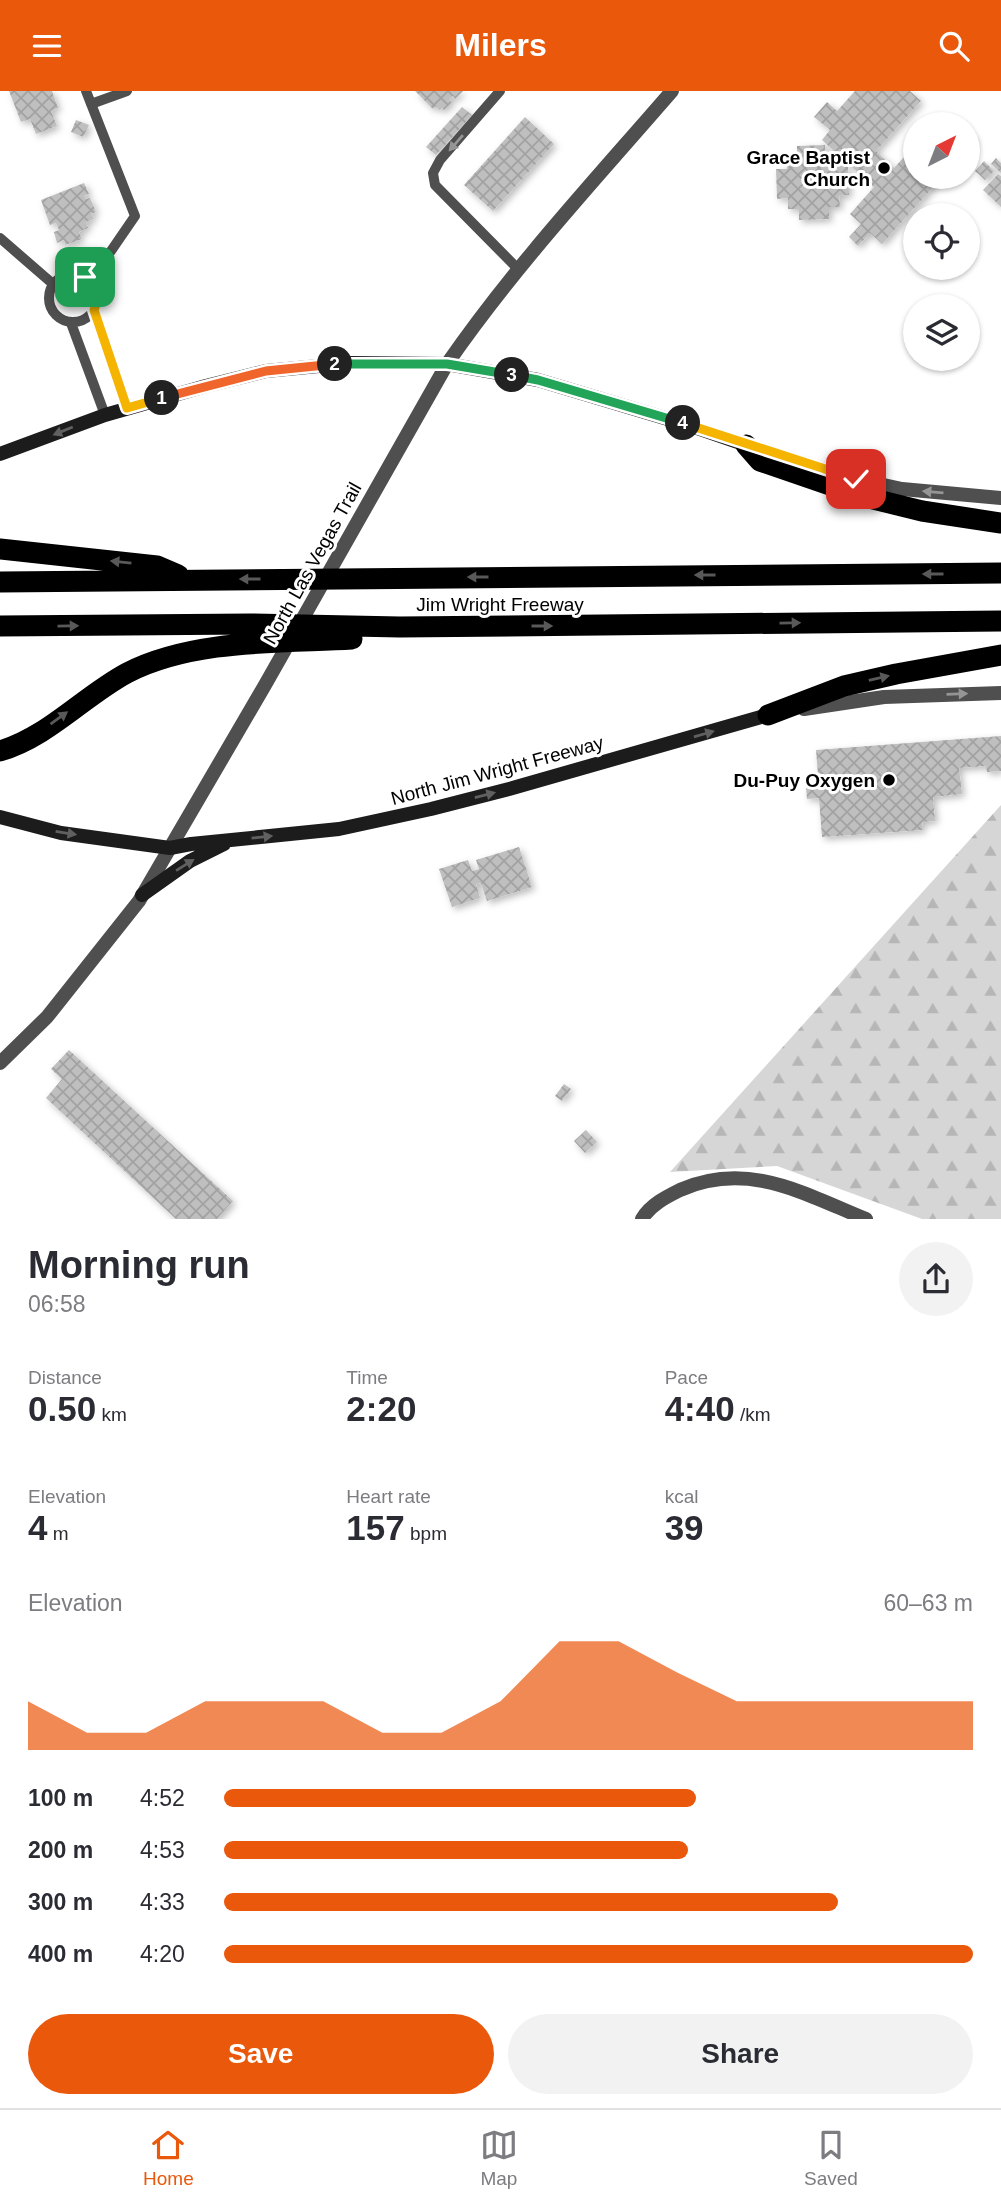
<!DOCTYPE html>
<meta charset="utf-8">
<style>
:root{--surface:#fff;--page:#f2f2f3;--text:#2b2b33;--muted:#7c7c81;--line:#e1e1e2;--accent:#ea580c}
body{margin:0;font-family:Helvetica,sans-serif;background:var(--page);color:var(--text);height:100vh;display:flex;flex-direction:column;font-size:26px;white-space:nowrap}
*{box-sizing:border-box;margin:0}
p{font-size:23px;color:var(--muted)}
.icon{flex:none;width:38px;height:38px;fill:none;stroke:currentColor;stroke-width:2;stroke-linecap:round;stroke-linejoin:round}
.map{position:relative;height:1128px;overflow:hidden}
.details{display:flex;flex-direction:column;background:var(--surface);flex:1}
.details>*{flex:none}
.needle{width:46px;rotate:42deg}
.buttons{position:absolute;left:903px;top:21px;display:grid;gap:14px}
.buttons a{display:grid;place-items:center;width:77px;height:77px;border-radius:50%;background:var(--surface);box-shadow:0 2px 5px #0004;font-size:35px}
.pin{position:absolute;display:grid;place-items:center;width:60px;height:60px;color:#fff;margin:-30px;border-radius:14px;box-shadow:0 4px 10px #0006}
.km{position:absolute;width:35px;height:35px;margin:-18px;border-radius:50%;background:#222;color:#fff;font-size:19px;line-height:35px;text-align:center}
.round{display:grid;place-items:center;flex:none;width:74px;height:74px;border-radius:37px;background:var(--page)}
.head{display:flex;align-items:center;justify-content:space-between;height:119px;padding:0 28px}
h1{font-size:38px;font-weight:700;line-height:52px}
.stats{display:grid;grid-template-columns:repeat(3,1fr);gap:10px;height:119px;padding:7px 28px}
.stats div{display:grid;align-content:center}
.stats b{font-size:35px;font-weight:700}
.stats small{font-size:19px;font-weight:400}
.stats p{font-size:19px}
.chart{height:196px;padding:14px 28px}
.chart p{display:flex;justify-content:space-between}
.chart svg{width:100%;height:126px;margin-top:7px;fill:var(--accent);opacity:.7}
.button{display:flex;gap:14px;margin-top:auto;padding:14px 28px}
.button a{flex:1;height:80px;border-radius:42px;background:var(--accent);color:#fff;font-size:28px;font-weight:700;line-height:80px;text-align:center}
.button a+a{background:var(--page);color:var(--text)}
ul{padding:0 28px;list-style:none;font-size:23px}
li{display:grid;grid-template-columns:112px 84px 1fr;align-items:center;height:52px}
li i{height:18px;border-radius:9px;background:var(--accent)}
header{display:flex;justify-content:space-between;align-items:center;height:91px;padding:0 28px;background:var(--accent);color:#fff;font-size:32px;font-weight:700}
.tabs{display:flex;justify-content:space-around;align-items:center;height:98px;border-top:2px solid var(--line);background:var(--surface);font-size:19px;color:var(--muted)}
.tabs a{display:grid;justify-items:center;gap:4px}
.tabs .selected{color:var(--accent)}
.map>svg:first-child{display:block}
</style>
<header><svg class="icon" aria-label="menu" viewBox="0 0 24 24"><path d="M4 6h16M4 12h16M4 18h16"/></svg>Milers<svg class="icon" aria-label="search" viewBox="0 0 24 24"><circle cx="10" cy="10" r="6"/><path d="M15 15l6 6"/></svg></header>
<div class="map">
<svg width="1001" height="1128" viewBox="0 0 1001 1128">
<defs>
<pattern id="forest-firs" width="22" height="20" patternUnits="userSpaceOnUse" patternTransform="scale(1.75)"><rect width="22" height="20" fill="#d6d6d6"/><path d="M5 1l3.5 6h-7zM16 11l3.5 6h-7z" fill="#b6b6b6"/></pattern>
<pattern id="building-cross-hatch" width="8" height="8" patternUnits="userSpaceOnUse" patternTransform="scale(1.75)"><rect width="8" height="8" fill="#bfbfbf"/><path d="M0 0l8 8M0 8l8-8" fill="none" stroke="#a2a2a2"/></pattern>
<filter id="shadow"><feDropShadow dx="3" dy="3" stdDeviation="3.5" flood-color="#0004"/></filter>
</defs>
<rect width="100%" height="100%" fill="#fff"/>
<!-- forest -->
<path fill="url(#forest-firs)" d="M 1001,714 L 1001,1128 L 922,1128 L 777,1075 L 670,1081 Z"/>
<!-- building -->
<path fill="url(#building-cross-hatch)" filter="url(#shadow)" d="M 9,0 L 52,0 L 58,17 L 51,20 L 57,35 L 36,43 L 30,28 L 21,31 Z
M 415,0 L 463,0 L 455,8 L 453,5 L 449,9 L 452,11 L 444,19 L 442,17 L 440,19 L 436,15 L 433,18 Z
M 855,0 L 910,0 L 921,10 L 876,60 L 894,77 L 904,66 L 915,77 L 915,86 L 926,86 L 935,94 L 882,153 L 870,142 L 858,155 L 849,146 L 861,133 L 850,123 L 874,96 L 844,69 L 839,76 L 848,76 L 849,104 L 839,105 L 840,116 L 829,116 L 829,128 L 799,129 L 799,118 L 788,118 L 788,107 L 777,108 L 776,78 L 787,78 L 787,67 L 797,67 L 797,55 L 825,54 L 826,64 L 828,64 L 833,59 L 822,49 L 830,39 L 814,26 L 827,11 L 837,20 Z
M 462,16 L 472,24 L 436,64 L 426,56 Z
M 525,26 L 554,53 L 493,120 L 464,94 Z
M 76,29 L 89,34 L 83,46 L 71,41 Z
M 968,43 L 975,49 L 968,57 Z
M 996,67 L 1001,72 L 1001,82 L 991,73 Z
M 984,70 L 994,80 L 985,89 L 975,80 Z
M 998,83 L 1001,85 L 1001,116 L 983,99 Z
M 84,92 L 89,103 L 84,105 L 86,108 L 90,107 L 96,121 L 91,123 L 94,128 L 86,131 L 88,137 L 79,141 L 82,148 L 65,154 L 64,149 L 57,152 L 54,141 L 59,139 L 56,132 L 50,134 L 41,109 Z
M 1001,645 L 1001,680 L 987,681 L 986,675 L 959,677 L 962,703 L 933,706 L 935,730 L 922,731 L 923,739 L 822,746 L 819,707 L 807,708 L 806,697 L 819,696 L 816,659 Z
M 519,756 L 532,796 L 487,810 L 481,792 L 476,793 L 480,807 L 452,816 L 439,778 L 468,769 L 472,780 L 479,778 L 476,769 Z
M 69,959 L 233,1110 L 217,1128 L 176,1128 L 46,1007 L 62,988 L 51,978 Z
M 564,993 L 571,998 L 562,1010 L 555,1005 Z
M 586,1039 L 597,1051 L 585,1062 L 574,1050 Z"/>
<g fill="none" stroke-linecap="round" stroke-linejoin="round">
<!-- minor -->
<path stroke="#4f4f4f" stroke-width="10" d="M 500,0 L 440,69 L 433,82 L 435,94 L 518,178
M 91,13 L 127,0
M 0,147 L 53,193
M49 207a24 24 0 1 1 48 0a24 24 0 1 1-48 0Z
M 85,186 L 111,160 L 135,125 L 86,0
M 94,220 L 126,317
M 71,232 L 105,324"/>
<!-- tertiary -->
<path stroke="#4f4f4f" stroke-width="14" d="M 747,354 L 856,388 L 902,398 L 1001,407
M 804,618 L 884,606 L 1001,602
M 0,972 L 47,926 L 139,810 L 265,594 L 447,273 C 514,176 595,89 672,0
M 642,1128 C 650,1114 666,1106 680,1099 C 748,1069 804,1103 866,1128"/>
<!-- secondary -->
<path stroke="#1c1c1c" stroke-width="14" d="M 0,363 L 105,324 L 206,295 L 266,280 L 350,272 L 447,273 L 538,289 L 688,334 L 746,354
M 0,726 L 61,742 L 170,757 L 191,753 L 339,738 L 431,718 L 509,698 L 768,624
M 142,804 L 190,770 L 224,753"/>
<!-- motorway -->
<path stroke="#000" stroke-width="21" d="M 746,354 L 760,370 L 865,406 L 922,420 L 1001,432
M 0,458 L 157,475 L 178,484
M 0,491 L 1001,482
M 0,535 L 250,533 L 400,536 L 1001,530
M 768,624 L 844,595 L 896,583 L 1001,564
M 0,660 C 48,646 84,605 127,582 C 193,548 280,552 352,548"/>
</g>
<!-- one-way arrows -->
<defs><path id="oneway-solid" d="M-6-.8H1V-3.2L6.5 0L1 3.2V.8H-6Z" transform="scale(1.75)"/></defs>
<g fill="#959595">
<use href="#oneway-solid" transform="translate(456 52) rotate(131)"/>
<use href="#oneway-solid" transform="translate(933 401) rotate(-175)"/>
<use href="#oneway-solid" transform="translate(957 603) rotate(-2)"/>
</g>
<g fill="#606060">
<use href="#oneway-solid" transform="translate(63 340) rotate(158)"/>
<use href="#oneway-solid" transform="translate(704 643) rotate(-16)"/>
<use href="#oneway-solid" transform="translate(485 704) rotate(-14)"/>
<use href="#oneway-solid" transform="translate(66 742) rotate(9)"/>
<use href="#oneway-solid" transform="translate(262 746) rotate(-6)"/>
<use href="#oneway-solid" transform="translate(185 774) rotate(-32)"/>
</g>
<g fill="#595959">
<use href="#oneway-solid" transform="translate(121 471) rotate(-174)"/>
<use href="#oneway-solid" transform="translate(933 483) rotate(180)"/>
<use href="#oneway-solid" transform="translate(705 484) rotate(180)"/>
<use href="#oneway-solid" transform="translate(478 486) rotate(180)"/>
<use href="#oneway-solid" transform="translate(250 488) rotate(180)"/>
<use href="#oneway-solid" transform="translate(790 532) rotate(-1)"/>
<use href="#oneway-solid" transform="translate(68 535) rotate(-1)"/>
<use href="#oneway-solid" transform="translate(542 535)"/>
<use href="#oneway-solid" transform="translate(879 587) rotate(-13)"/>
<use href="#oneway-solid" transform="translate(59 627) rotate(-36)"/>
</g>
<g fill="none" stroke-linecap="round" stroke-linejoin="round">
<defs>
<path id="split-1" d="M 85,186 C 97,195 100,206 94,219 L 127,317 L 162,307"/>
<path id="split-2" d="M 162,307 L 266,280 L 335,273"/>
<path id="split-3" d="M 335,273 L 447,273 L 512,284"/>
<path id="split-4" d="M 512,284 L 538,289 L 683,332"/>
<path id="split-5" d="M 683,332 L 856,388"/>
</defs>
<!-- split-1 casing -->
<use href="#split-1" stroke="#fff" stroke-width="14"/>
<!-- split-2 casing -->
<use href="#split-2" stroke="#fff" stroke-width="14"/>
<!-- split-3 casing -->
<use href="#split-3" stroke="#fff" stroke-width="14"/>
<!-- split-4 casing -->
<use href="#split-4" stroke="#fff" stroke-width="14"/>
<!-- split-5 casing -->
<use href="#split-5" stroke="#fff" stroke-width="14"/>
<!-- split-1 -->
<use href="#split-1" stroke="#f5b400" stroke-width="9"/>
<!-- split-2 -->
<use href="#split-2" stroke="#f0652b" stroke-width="9"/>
<!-- split-3 -->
<use href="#split-3" stroke="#22a559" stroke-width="9"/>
<!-- split-4 -->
<use href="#split-4" stroke="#22a559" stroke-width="9"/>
<!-- split-5 -->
<use href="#split-5" stroke="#f5b400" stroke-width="9"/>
</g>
<!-- markers -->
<g fill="#000" stroke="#fff" stroke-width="2.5">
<circle cx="884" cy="77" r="7"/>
<circle cx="889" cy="689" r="7"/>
</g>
<g text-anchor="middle" stroke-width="6" stroke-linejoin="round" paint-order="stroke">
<!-- poi labels -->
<g font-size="19" font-weight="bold" fill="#000" stroke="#fff" text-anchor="end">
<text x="870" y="73">Grace Baptist<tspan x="870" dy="22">Church</tspan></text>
<text x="875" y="696">Du-Puy Oxygen</text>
</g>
<!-- street labels -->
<g font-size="19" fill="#000" stroke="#fff">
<text transform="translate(312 472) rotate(-61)" y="7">North Las Vegas Trail</text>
<text x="500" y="520">Jim Wright Freeway</text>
<text transform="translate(497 679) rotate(-15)" y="7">North Jim Wright Freeway</text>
</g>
</g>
</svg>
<div class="buttons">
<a><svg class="needle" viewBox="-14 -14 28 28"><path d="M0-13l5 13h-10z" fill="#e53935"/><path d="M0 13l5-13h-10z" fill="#7c7c81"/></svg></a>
<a><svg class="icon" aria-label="locate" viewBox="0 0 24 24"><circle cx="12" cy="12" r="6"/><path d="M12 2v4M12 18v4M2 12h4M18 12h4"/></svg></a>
<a><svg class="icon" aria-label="layers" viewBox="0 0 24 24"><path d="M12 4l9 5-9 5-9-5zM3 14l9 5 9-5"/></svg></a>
</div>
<div class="pin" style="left:85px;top:186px;background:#1e9e55"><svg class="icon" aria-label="arrive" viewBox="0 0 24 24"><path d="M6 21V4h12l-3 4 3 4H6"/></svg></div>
<div class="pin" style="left:856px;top:388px;background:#d93025"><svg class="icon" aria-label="check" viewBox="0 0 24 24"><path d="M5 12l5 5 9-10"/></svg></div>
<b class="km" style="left:162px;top:307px">1</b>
<b class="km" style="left:335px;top:273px">2</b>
<b class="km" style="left:512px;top:284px">3</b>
<b class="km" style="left:683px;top:332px">4</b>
</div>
<section class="details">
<div class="head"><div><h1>Morning run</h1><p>06:58</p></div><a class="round"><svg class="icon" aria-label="share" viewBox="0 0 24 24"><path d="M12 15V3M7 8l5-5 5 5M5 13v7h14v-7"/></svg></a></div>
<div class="stats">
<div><p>Distance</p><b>0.50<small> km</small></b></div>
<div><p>Time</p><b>2:20</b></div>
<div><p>Pace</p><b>4:40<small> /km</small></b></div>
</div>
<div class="stats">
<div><p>Elevation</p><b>4<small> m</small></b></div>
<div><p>Heart rate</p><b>157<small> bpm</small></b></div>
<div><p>kcal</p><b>39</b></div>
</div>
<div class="chart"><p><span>Elevation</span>60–63 m</p>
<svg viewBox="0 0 160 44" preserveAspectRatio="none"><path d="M0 44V27L10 38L20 38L30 27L40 27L50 27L60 38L70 38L80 27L90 6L100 6L110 17L120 27L130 27L140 27L150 27L160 27V44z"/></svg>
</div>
<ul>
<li><b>100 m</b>4:52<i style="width:63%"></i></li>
<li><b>200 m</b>4:53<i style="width:62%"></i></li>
<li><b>300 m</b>4:33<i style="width:82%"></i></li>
<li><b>400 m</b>4:20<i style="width:100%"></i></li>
</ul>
<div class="button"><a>Save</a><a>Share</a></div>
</section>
<nav class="tabs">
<a class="selected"><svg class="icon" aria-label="home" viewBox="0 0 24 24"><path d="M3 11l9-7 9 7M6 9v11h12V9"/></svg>Home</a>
<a><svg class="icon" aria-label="map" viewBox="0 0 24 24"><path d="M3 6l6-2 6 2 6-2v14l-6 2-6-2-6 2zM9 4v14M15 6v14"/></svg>Map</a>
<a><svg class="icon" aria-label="saved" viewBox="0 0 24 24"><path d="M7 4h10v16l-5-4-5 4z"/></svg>Saved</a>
</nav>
